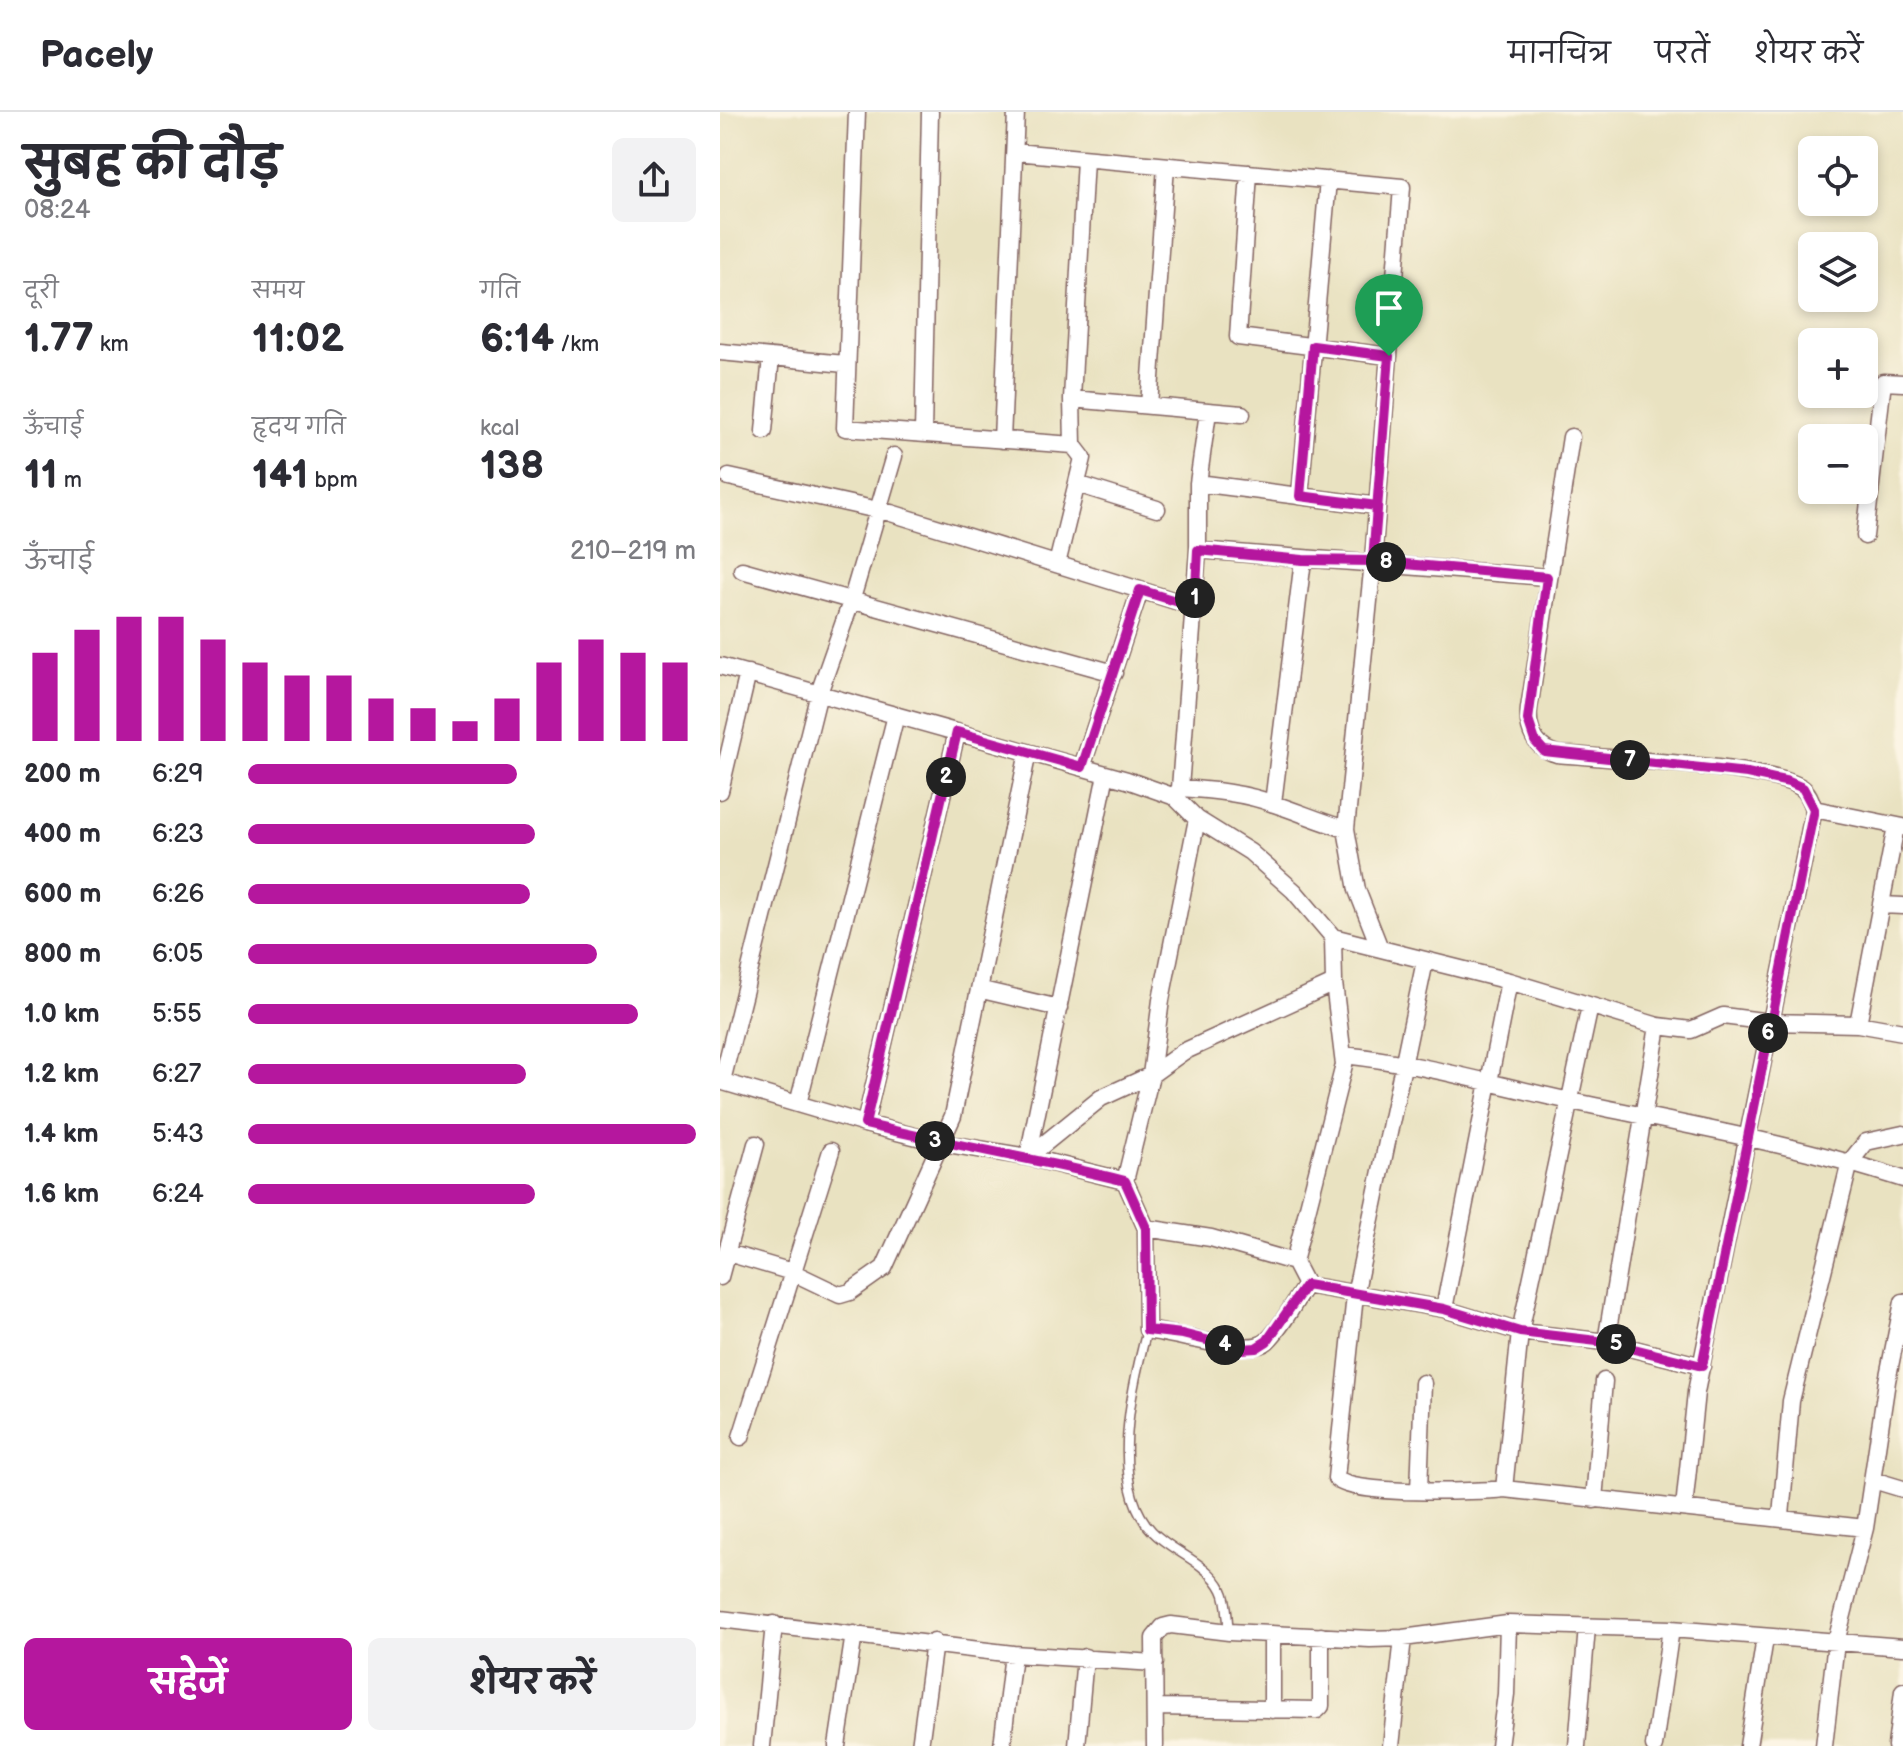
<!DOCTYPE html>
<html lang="hi">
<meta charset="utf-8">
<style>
:root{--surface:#fff;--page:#f2f2f3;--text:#2b2b33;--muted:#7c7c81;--line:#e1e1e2;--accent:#b5179e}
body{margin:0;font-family:"Balsamiq Sans","Playpen Sans Deva",sans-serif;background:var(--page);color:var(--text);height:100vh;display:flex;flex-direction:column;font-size:30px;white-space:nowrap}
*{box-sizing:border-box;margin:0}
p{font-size:26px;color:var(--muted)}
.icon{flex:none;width:44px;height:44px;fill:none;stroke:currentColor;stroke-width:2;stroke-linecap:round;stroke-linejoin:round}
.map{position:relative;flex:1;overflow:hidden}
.details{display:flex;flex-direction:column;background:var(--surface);width:720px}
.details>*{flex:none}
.tools{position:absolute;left:1078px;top:24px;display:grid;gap:16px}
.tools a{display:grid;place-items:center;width:80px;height:80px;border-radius:12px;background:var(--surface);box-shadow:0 4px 12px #0003;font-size:40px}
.pin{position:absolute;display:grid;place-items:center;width:68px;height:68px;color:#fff;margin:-82px -34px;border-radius:50% 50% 50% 0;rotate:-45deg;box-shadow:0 0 8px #0007}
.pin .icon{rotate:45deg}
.km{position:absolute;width:40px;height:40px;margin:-20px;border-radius:50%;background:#222;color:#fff;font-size:22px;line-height:40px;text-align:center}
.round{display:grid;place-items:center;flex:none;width:84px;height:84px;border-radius:12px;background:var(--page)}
.head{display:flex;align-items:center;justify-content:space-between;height:136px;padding:0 24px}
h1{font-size:44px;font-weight:700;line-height:60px}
.stats{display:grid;grid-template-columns:repeat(3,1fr);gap:12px;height:136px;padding:8px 24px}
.stats div{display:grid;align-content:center}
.stats b{font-size:40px;font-weight:700}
.stats small{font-size:22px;font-weight:400}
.stats p{font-size:22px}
.chart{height:224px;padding:16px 24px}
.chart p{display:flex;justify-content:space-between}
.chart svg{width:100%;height:144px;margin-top:8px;stroke:var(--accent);stroke-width:6}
.primary-button{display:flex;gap:16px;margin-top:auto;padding:16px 24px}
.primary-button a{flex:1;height:92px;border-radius:12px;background:var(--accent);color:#fff;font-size:32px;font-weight:700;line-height:92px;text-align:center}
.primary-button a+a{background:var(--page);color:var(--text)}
ul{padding:0 24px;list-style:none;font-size:26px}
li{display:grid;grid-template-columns:128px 96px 1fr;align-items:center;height:60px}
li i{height:20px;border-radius:10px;background:var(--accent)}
header{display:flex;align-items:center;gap:48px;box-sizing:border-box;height:112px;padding:0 40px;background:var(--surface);border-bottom:2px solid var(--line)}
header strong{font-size:38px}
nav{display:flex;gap:44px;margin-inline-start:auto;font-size:28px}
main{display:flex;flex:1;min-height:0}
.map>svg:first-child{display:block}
</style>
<header>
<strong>Pacely</strong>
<nav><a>मानचित्र</a><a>परतें</a><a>शेयर करें</a></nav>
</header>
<main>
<section class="details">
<div class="head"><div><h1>सुबह की दौड़</h1><p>08:24</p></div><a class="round"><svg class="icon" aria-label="share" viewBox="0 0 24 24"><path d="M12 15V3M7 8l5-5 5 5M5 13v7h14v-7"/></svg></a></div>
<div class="stats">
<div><p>दूरी</p><b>1.77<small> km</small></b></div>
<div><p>समय</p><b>11:02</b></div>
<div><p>गति</p><b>6:14<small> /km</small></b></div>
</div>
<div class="stats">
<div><p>ऊँचाई</p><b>11<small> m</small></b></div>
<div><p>हृदय गति</p><b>141<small> bpm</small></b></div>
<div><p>kcal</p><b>138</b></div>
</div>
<div class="chart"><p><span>ऊँचाई</span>210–219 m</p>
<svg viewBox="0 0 160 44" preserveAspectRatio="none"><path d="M5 44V17M15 44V10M25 44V6M35 44V6M45 44V13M55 44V20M65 44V24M75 44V24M85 44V31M95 44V34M105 44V38M115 44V31M125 44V20M135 44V13M145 44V17M155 44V20"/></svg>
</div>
<ul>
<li><b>200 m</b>6:29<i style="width:60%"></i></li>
<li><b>400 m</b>6:23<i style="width:64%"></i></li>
<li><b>600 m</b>6:26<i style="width:63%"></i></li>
<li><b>800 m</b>6:05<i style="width:78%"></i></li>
<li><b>1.0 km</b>5:55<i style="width:87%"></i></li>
<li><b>1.2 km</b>6:27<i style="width:62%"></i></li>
<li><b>1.4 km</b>5:43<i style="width:100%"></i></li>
<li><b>1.6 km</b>6:24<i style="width:64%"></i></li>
</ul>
<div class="primary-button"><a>सहेजें</a><a>शेयर करें</a></div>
</section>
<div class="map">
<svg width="1183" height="1634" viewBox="0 0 1183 1634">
<rect width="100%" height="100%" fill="#fcf5e5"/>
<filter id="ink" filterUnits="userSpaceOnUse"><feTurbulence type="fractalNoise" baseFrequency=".0125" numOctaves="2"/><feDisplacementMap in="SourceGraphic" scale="16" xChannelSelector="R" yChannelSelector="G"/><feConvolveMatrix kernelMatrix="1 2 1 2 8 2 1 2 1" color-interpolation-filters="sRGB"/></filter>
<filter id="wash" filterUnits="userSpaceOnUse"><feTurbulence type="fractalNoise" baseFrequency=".006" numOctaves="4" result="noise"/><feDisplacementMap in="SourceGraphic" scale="32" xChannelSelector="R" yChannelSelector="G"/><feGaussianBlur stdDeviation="1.8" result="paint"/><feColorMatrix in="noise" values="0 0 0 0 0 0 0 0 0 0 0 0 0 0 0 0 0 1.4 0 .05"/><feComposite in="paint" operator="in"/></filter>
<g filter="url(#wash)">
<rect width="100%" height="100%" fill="#e9e2c1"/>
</g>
<g filter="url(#ink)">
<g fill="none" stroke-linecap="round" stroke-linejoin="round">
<defs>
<path id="service" d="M 427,1218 C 412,1274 388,1373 432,1419 C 453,1441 488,1450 502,1478 C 508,1489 507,1507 509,1520"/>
<path id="minor" d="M 137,0 L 125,316 L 353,333 L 363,346 L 337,452
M 295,40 L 682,75 L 653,449 L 626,717 L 637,778 L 659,834
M 529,61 L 518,225 L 669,244
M 0,240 L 125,252
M 352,287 L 522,302
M 429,294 L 446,54
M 44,319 L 51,245
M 203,321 L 210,0
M 851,325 L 809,597 C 807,619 815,636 837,642 C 882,646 1052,654 1082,676 C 1089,681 1091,689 1094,697 L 976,1280 L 964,1396
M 282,328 L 296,0
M 353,333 L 352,287 L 365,47
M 9,365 L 171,401 L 475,495
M 478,371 L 657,394
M 357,372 L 437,397
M 580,384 L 608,68
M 1145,424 L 1163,270 L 1183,271
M 478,438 L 827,465
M 22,458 L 394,561
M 0,554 L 407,668 L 455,685 L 477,707 L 530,740 L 574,779 L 613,825 L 789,869 L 938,914 L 971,918 L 1003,904 L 1050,910 L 1138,912 L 1183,920
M 362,655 L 420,478
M 460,676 C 491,678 525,681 554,692 C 579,700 601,710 626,717
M 0,679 L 28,561
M 455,685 L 460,676 L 478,438 L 478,371 L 488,300
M 553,691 L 583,448
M 1094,697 L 1183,715
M 477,707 L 441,888 L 431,963 L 405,1069 L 426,1116 L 427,1218 C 453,1221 530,1245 547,1229 C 563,1214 574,1190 586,1173
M 1161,793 L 1183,794
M 705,849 L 635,1183 L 616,1366 C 628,1384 759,1380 784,1377
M 614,871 L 624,953 L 574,1150 L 586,1173 L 724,1197 L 800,1220 L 886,1230 L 982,1254
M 262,878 L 339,896
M 870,894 L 800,1220 L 784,1377 L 1145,1416
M 1138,912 L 1176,714
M 623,943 C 703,951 777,974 856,990 C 966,1013 1076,1032 1183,1067
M 0,969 L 145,1012 L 222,1031 L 308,1045 L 405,1069
M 2,969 L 99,581 L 131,490 L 174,344
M 78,992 L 176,603
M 145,1012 L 237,620
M 308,1045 L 381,986 L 431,963 L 463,940 L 614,871 L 613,825
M 308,1045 L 386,662
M 426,1116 L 491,1126 L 574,1150
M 8,1141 L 72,1160 L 120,1183 L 130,1180 L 164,1156 L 233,1004 L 308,640
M 0,1165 L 36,1032
M 724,1197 L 789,869
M 886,1230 L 938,914
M 21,1325 L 111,1039
M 1153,1368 L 1183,1377
M 699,1379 L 703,1271
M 874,1388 L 884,1269
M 1061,1404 L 1071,1289 L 1130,1050 L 1146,1030 L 1183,1022
M 0,1507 L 293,1542 L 435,1551
M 552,1522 L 552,1598
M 437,1595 L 597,1598 L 601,1594 L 601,1524
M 42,1634 L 54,1512
M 117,1634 L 134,1522
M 200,1634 L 214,1530
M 282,1634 L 293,1542
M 357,1634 L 365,1545
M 435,1634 L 434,1526 L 443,1515 L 451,1513 L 509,1520 L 650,1527 L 683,1526 L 788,1512 L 951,1517 L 1183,1535
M 671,1634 L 683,1526
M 779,1634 L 786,1582 L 788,1512
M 857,1634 L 867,1515
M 934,1634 L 951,1517
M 1028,1634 L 1045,1526
M 1104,1634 L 1116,1530 L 1145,1416 L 1167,1269 L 1183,1190
M 1176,1634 L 1183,1579"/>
</defs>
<!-- service casing -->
<use href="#service" stroke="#826360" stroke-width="11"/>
<!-- minor casing -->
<use href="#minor" stroke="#826360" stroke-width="19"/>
<!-- service -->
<use href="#service" stroke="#fff" stroke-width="8"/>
<!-- minor -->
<use href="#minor" stroke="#fff" stroke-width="16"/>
</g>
</g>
<g fill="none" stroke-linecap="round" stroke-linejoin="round" filter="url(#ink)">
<defs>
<path id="route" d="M 669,244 L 653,449 L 583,448 L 478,438 L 475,495 L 420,478 L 362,655 L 237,620 L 145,1012 C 231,1033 318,1047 405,1069 L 426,1116 L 427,1218 L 462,1222 L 522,1237 L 536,1236 L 547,1229 L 586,1173 L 724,1197 L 800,1220 L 886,1230 L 982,1254 L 1094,697 L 1083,676 L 1069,670 L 1027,661 L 824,639 L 815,629 L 808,608 L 827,465 L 653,449 L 657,394 L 580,384 L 593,234 L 669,244"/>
</defs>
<!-- route casing -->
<use href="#route" stroke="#fff" stroke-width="16"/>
<!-- route -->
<use href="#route" stroke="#b5179e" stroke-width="10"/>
</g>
</svg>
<div class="tools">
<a><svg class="icon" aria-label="locate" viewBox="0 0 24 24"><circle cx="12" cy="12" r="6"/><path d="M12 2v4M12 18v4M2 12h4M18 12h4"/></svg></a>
<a><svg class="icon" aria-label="layers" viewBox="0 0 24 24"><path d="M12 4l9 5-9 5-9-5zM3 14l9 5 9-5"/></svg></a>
<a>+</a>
<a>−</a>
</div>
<div class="pin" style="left:669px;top:244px;background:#1e9e55"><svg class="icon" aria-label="arrive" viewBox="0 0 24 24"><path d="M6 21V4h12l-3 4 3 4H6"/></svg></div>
<b class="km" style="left:475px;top:486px">1</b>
<b class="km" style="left:226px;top:665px">2</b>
<b class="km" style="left:215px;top:1029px">3</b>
<b class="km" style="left:505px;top:1233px">4</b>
<b class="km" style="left:896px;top:1232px">5</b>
<b class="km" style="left:1048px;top:921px">6</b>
<b class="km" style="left:910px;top:648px">7</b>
<b class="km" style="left:666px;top:450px">8</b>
</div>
</main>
